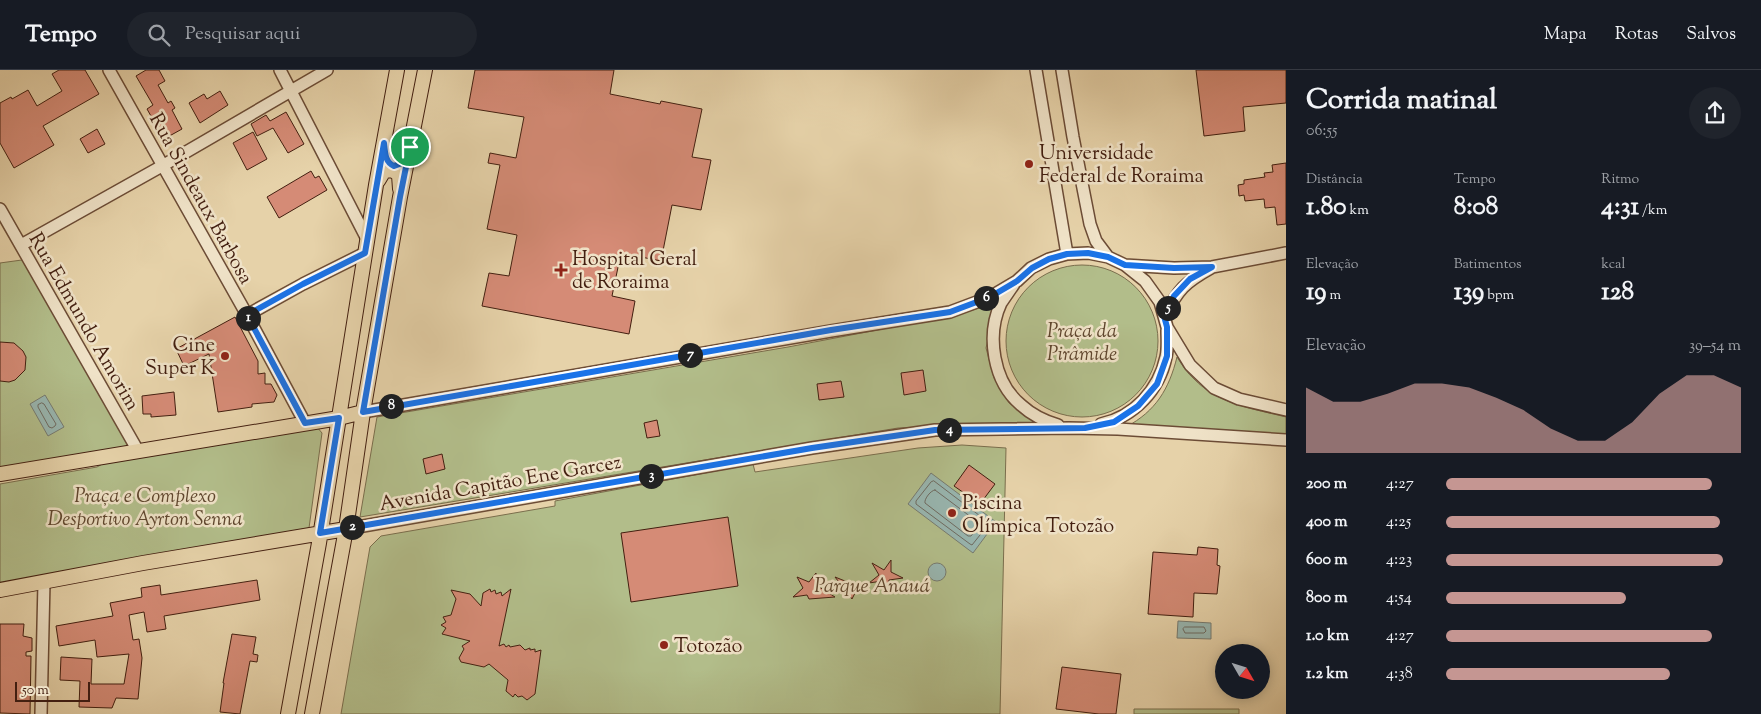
<!DOCTYPE html>
<html lang="pt">
<meta charset="utf-8">
<style>
:root{--surface:#171b24;--page:#20242c;--text:#f1f3f6;--muted:#9ea1a6;--line:#363941;--accent:#c59692}
body{margin:0;font-family:"Sorts Mill Goudy",serif;background:var(--page);color:var(--text);height:100vh;display:flex;flex-direction:column;font-size:19px;white-space:nowrap}
*{box-sizing:border-box;margin:0}
p{font-size:16px;color:var(--muted)}
.icon{flex:none;width:28px;height:28px;fill:none;stroke:currentColor;stroke-width:2;stroke-linecap:round;stroke-linejoin:round}
.map{position:relative;flex:1;overflow:hidden}
.panel{display:flex;flex-direction:column;background:var(--surface);width:475px}
.panel>*{flex:none}
.needle{width:32px;rotate:129deg}
.tools{position:absolute;left:1215px;top:574px;display:grid;gap:10px}
.tools a{display:grid;place-items:center;width:55px;height:55px;border-radius:50%;background:var(--surface);box-shadow:0 2px 12px #0003;font-size:25px}
.scale{position:absolute;left:15px;bottom:12px;width:75px;box-sizing:border-box;padding-left:5px;border:2px solid #431f10;border-top:0;font-size:14px;line-height:18px;white-space:nowrap;color:#431f10;-webkit-text-stroke:4px #efe2c7;paint-order:stroke}
.pin{position:absolute;display:grid;place-items:center;width:42px;height:42px;color:#fff;margin:-21px;border:2px solid #fff;border-radius:50%;box-shadow:0 1px 5px #0007}
.km{position:absolute;width:25px;height:25px;margin:-12px;border-radius:50%;background:#222;color:#fff;font-size:14px;line-height:25px;text-align:center}
.round{display:grid;place-items:center;flex:none;width:52px;height:52px;border-radius:26px;background:var(--page)}
.headline{display:flex;align-items:center;justify-content:space-between;height:85px;padding:0 20px}
h1{font-size:28px;font-weight:800;line-height:38px}
.metrics{display:grid;grid-template-columns:repeat(3,1fr);gap:8px;height:85px;padding:5px 20px}
.metrics div{display:grid;align-content:center}
.metrics b{font-size:25px;font-weight:800}
.metrics small{font-size:14px;font-weight:400}
.metrics p{font-size:14px}
.chart{height:140px;padding:10px 20px}
.chart p{display:flex;justify-content:space-between}
.chart svg{width:100%;height:90px;margin-top:5px;fill:var(--accent);opacity:.7}
ul{padding:0 20px;list-style:none;font-size:16px}
li{display:grid;grid-template-columns:80px 60px 1fr;align-items:center;height:38px}
li i{height:12px;border-radius:6px;background:var(--accent)}
header{display:flex;align-items:center;gap:30px;box-sizing:border-box;height:70px;padding:0 25px;background:var(--surface);border-bottom:1px solid var(--line)}
header strong{font-size:24px}
nav{display:flex;gap:28px;margin-inline-start:auto;font-size:18px}
.search{width:350px;height:45px;background:var(--page);display:flex;align-items:center;gap:12px;box-sizing:border-box;padding:0 18px;border-radius:28px;color:var(--muted);font-size:19px}
main{display:flex;flex:1;min-height:0}
.map>svg:first-child{display:block}
</style>
<header>
<strong>Tempo</strong>
<div class="search"><svg class="icon" aria-label="search" viewBox="0 0 24 24"><circle cx="10" cy="10" r="6"/><path d="M15 15l6 6"/></svg>Pesquisar aqui</div>
<nav><a>Mapa</a><a>Rotas</a><a>Salvos</a></nav>
</header>
<main>
<div class="map">
<svg width="1286" height="644" viewBox="0 0 1286 644">
<rect width="100%" height="100%" fill="#e6d2a9"/>
<filter id="stains"><feTurbulence type="fractalNoise" baseFrequency=".004" numOctaves="4"/><feColorMatrix values="0 0 0 0 .2 0 0 0 0 .09 0 0 0 0 .02 0 0 0 .5 -.17"/></filter>
<radialGradient id="worn" r=".72"><stop offset=".6" stop-color="#630" stop-opacity="0"/><stop offset="1" stop-color="#630" stop-opacity=".3"/></radialGradient>
<!-- green -->
<path fill="#b2bd8a" stroke="#7a6e4d" d="M 29,189 L 138,381 L 0,404 L 0,193 Z
M1006 271a76 76 0 1 1 152 0a76 76 0 1 1-152 0Z
M 996,233 L 986,278 L 994,308 L 1009,333 L 1042,355 L 966,355 L 898,358 L 360,447 L 377,347 L 788,277 L 956,245 Z
M 1177,287 C 1182,295 1187,303 1194,309 C 1218,334 1254,339 1286,347 L 1286,367 L 1126,357 C 1156,341 1169,319 1177,287 Z
M 317,357 L 322,363 L 309,458 L 0,513 L 0,414 L 97,397 L 106,392 Z
M 962,375 L 1006,378 L 1000,644 L 341,644 L 370,477 L 381,466 L 555,436 L 555,431 L 753,394 L 755,402 L 918,378 Z
M 1134,639 L 1239,639 L 1239,644 L 1134,644 Z"/>
<!-- water -->
<path fill="#98b6b0" stroke="#767a70" d="M 45,325 L 64,357 L 48,366 L 30,334 Z
M 931,403 L 996,452 L 973,483 L 908,434 Z
M928 502a9 9 0 1 1 18 0a9 9 0 1 1-18 0Z
M 1178,551 L 1211,553 L 1211,569 L 1177,568 Z"/>
<g fill="none" stroke-linecap="round" stroke-linejoin="round">
<!-- shore -->
<path stroke="#6e6a60" stroke-width="1" d="M 42,333 L 44,334 L 56,354 L 55,356 L 52,358 L 49,357 L 38,337 L 38,335 Z
M 934,411 L 988,452 L 988,455 L 972,475 L 970,474 L 916,434 L 916,431 L 931,412 Z
M 935,420 L 979,453 L 979,456 L 971,466 L 968,466 L 925,433 C 924,429 931,420 935,420 Z
M 1185,557 L 1204,557 L 1206,561 L 1204,563 L 1185,563 L 1183,559 Z"/>
</g>
<!-- building -->
<path fill="#d58b76" stroke="#431f10" d="M 59,0 L 85,0 L 99,24 L 43,56 L 54,75 L 14,98 L 0,73 L 0,33 L 11,27 L 12,29 L 28,20 L 37,36 L 62,21 L 52,4 Z
M 146,0 L 159,0 L 165,11 L 158,15 L 168,33 L 171,31 L 175,38 L 172,40 L 182,59 L 164,69 L 147,39 L 153,35 L 136,6 Z
M 475,0 L 614,0 L 610,24 L 660,34 L 661,31 L 702,39 L 692,87 L 711,90 L 701,140 L 672,135 L 661,191 L 621,183 L 612,226 L 635,231 L 629,264 L 482,236 L 489,203 L 509,206 L 517,165 L 487,159 L 500,95 L 488,93 L 490,83 L 516,88 L 524,47 L 468,38 Z
M 1196,0 L 1286,0 L 1286,33 L 1243,37 L 1245,61 L 1204,66 Z
M 220,21 L 228,35 L 200,53 L 189,33 L 204,24 L 207,29 Z
M 286,42 L 304,74 L 288,83 L 273,58 L 257,66 L 251,54 L 266,45 L 270,51 Z
M 97,59 L 105,74 L 88,83 L 80,69 Z
M 253,62 L 267,89 L 247,100 L 233,73 Z
M 1286,93 L 1286,154 L 1277,155 L 1275,137 L 1265,138 L 1264,129 L 1245,131 L 1244,125 L 1239,126 L 1238,115 L 1244,114 L 1244,110 L 1265,107 L 1264,103 L 1273,102 L 1272,95 Z
M 311,101 L 315,108 L 319,106 L 327,120 L 279,148 L 267,127 Z
M 235,247 L 258,291 L 258,304 L 265,303 L 265,314 L 271,314 L 277,325 L 274,332 L 252,334 L 252,337 L 218,342 L 209,284 L 184,296 L 176,279 Z
M 0,272 L 14,273 L 23,281 L 26,287 L 25,300 L 15,310 L 9,312 L 0,311 Z
M 923,300 L 926,321 L 904,325 L 901,303 Z
M 841,311 L 844,327 L 819,330 L 817,314 Z
M 174,322 L 176,345 L 151,347 L 151,344 L 143,344 L 142,326 Z
M 657,350 L 660,366 L 647,368 L 644,353 Z
M 442,384 L 445,399 L 426,404 L 423,389 Z
M 969,395 L 995,414 L 980,434 L 954,416 Z
M 728,447 L 738,516 L 631,532 L 621,463 Z
M 1198,477 L 1218,479 L 1217,495 L 1220,496 L 1217,524 L 1194,523 L 1193,547 L 1148,544 L 1153,482 L 1197,485 Z
M 891,490 L 891,502 L 903,508 L 889,510 L 887,523 L 882,511 L 869,513 L 879,505 L 872,493 L 884,500 Z
M 816,503 L 816,515 L 835,527 L 809,529 L 807,525 L 793,527 L 803,518 L 797,507 L 809,512 Z
M 835,507 L 855,515 L 855,523 L 852,529 Z
M 257,510 L 260,530 L 164,546 L 166,559 L 147,562 L 144,542 L 129,545 L 133,570 L 139,569 L 142,588 L 138,629 L 116,628 L 112,638 L 79,637 L 80,611 L 60,610 L 61,587 L 92,589 L 91,614 L 124,614 L 129,584 L 97,587 L 95,570 L 59,576 L 56,556 L 113,546 L 110,533 L 142,527 L 141,518 L 160,515 L 161,525 Z
M 490,519 L 491,522 L 495,520 L 496,524 L 501,522 L 502,526 L 511,519 L 499,576 L 504,574 L 506,577 L 509,575 L 510,577 L 520,575 L 525,580 L 530,578 L 530,580 L 535,579 L 535,582 L 541,580 L 535,624 L 527,630 L 522,626 L 518,627 L 515,624 L 513,627 L 506,621 L 508,610 L 489,594 L 484,597 L 461,592 L 459,588 L 464,579 L 462,576 L 470,571 L 442,564 L 446,558 L 441,555 L 446,552 L 443,547 L 451,545 L 456,529 L 451,520 L 470,524 L 481,536 L 483,523 Z
M 0,554 L 24,554 L 23,566 L 32,568 L 32,581 L 26,582 L 26,586 L 31,586 L 30,644 L 0,643 Z
M 232,564 L 256,567 L 253,584 L 258,585 L 257,592 L 250,591 L 240,644 L 220,642 L 224,613 L 223,613 Z
M 1062,597 L 1121,604 L 1116,644 L 1099,644 L 1056,639 Z"/>
<g fill="none" stroke-linecap="round" stroke-linejoin="round">
<defs>
<path id="minor" d="M 109,0 L 247,245 L 305,353
M 280,0 L 367,169
M 1036,0 L 1067,184
M 1062,0 L 1073,67 L 1090,154 L 1096,171 L 1108,187
M 0,139 L 138,381
M 21,175 L 162,96 L 327,0
M 1125,195 L 1174,198 L 1212,197 L 1286,183
M 1014,214 C 1010,220 1005,227 1001,233 C 986,265 993,312 1021,335 C 1032,345 1044,351 1058,355
M 247,245 L 303,214 L 365,183
M 1164,246 C 1179,219 1184,213 1211,198
M 363,342 L 831,261 L 950,242 L 990,227 L 1017,211 L 1031,198 L 1049,189 L 1067,184 L 1088,183 L 1108,187 L 1125,195 L 1145,211 L 1160,232 L 1167,257 L 1190,295 L 1214,318 L 1239,329 L 1286,340
M 1101,354 C 1134,347 1159,320 1166,287 C 1168,279 1167,268 1167,260
M 346,459 L 812,378 L 935,360 L 1069,358 L 1118,359 L 1286,370
M 41,644 L 44,512"/>
<path id="major" d="M 378,111 L 384,101 L 393,100 L 399,105 L 400,119
M 0,404 L 339,348 L 363,342
M 0,520 L 143,493 L 346,459
M 288,644 L 319,473 L 376,115 L 397,0
M 312,644 L 346,459 L 363,342 L 400,127 L 425,0"/>
</defs>
<!-- minor casing -->
<use href="#minor" stroke="#6c4c36" stroke-width="14"/>
<!-- major casing -->
<use href="#major" stroke="#431f10" stroke-width="16"/>
<!-- minor -->
<use href="#minor" stroke="#efe2c7" stroke-width="11"/>
<!-- major -->
<use href="#major" stroke="#e6d2a9" stroke-width="14"/>
</g>
<g fill="none" stroke-linecap="round" stroke-linejoin="round">
<defs>
<path id="route" d="M 384,73 C 385,83 385,92 394,96 L 402,93 L 410,77 L 400,127 L 363,342 L 831,260 L 950,242 L 990,227 L 1017,211 L 1032,198 L 1049,189 L 1067,184 L 1088,183 L 1108,187 L 1125,195 L 1174,198 L 1212,197 L 1190,209 L 1174,226 L 1164,246 L 1167,257 L 1167,286 L 1157,314 L 1138,336 L 1114,352 L 1085,358 L 935,360 L 812,378 L 320,463 L 339,348 L 305,353 L 247,245 L 303,214 L 365,183 Z"/>
</defs>
<!-- route casing -->
<use href="#route" stroke="#fff" stroke-width="10"/>
<!-- route -->
<use href="#route" stroke="#1a73e8" stroke-width="6"/>
</g>
<!-- markers -->
<g fill="#8f2418" stroke="#efe2c7" stroke-width="2">
<circle cx="1029" cy="94" r="5"/>
<path d="M558.5 192.5h5v5h5v5h-5v5h-5v-5h-5v-5h5z"/>
<circle cx="225" cy="286" r="5"/>
<circle cx="952" cy="443" r="5"/>
<circle cx="664" cy="575" r="5"/>
</g>
<g text-anchor="middle" stroke-width="5" stroke-linejoin="round" paint-order="stroke">
<!-- poi labels -->
<g font-size="20" fill="#431f10" stroke="#efe2c7" text-anchor="start">
<text x="1039" y="89">Universidade<tspan x="1039" dy="23">Federal de Roraima</tspan></text>
<text x="572" y="195">Hospital Geral<tspan x="572" dy="23">de Roraima</tspan></text>
<text x="215" y="281" text-anchor="end">Cine<tspan x="215" dy="23">Super K</tspan></text>
<text x="962" y="439">Piscina<tspan x="962" dy="23">Olímpica Totozão</tspan></text>
<text x="674" y="582">Totozão</text>
</g>
<!-- street labels -->
<g font-size="20" fill="#431f10" stroke="#efe2c7">
<text transform="translate(202 128) rotate(61)" y="7">Rua Sindeaux Barbosa</text>
<text transform="translate(85 251) rotate(60)" y="7">Rua Edmundo Amorim</text>
<text transform="translate(500 412) rotate(-10)" y="7">Avenida Capitão Ene Garcez</text>
</g>
<!-- park labels -->
<g font-size="20" font-style="italic" fill="#5f462e" stroke="#efe2c7">
<text x="1082" y="267">Praça da<tspan x="1082" dy="23">Pirâmide</tspan></text>
<text x="145" y="432">Praça e Complexo<tspan x="145" dy="23">Desportivo Ayrton Senna</tspan></text>
<text x="872" y="522">Parque Anauá</text>
</g>
</g>
<rect width="100%" height="100%" filter="url(#stains)"/>
<rect width="100%" height="100%" fill="url(#worn)"/>
</svg>
<div class="tools">
<a><svg class="needle" viewBox="-14 -14 28 28"><path d="M0-13l5 13h-10z" fill="#e53935"/><path d="M0 13l5-13h-10z" fill="#9ea1a6"/></svg></a>
</div>
<div class="scale">50 m</div>
<div class="pin" style="left:410px;top:77px;background:#1e9e55"><svg class="icon" aria-label="arrive" viewBox="0 0 24 24"><path d="M6 21V4h12l-3 4 3 4H6"/></svg></div>
<b class="km" style="left:248px;top:248px">1</b>
<b class="km" style="left:352px;top:457px">2</b>
<b class="km" style="left:651px;top:406px">3</b>
<b class="km" style="left:949px;top:360px">4</b>
<b class="km" style="left:1168px;top:238px">5</b>
<b class="km" style="left:986px;top:228px">6</b>
<b class="km" style="left:690px;top:285px">7</b>
<b class="km" style="left:391px;top:336px">8</b>
</div>
<section class="panel">
<div class="headline"><div><h1>Corrida matinal</h1><p>06:55</p></div><a class="round"><svg class="icon" aria-label="share" viewBox="0 0 24 24"><path d="M12 15V3M7 8l5-5 5 5M5 13v7h14v-7"/></svg></a></div>
<div class="metrics">
<div><p>Distância</p><b>1.80<small> km</small></b></div>
<div><p>Tempo</p><b>8:08</b></div>
<div><p>Ritmo</p><b>4:31<small> /km</small></b></div>
</div>
<div class="metrics">
<div><p>Elevação</p><b>19<small> m</small></b></div>
<div><p>Batimentos</p><b>139<small> bpm</small></b></div>
<div><p>kcal</p><b>128</b></div>
</div>
<div class="chart"><p><span>Elevação</span>39–54 m</p>
<svg viewBox="0 0 160 44" preserveAspectRatio="none"><path d="M0 44V12L10 19L20 19L30 15L40 10L50 10L60 12L70 17L80 23L90 32L100 38L110 38L120 29L130 15L140 6L150 6L160 12V44z"/></svg>
</div>
<ul>
<li><b>200 m</b>4:27<i style="width:90%"></i></li>
<li><b>400 m</b>4:25<i style="width:93%"></i></li>
<li><b>600 m</b>4:23<i style="width:94%"></i></li>
<li><b>800 m</b>4:54<i style="width:61%"></i></li>
<li><b>1.0 km</b>4:27<i style="width:90%"></i></li>
<li><b>1.2 km</b>4:38<i style="width:76%"></i></li>
</ul>
</section>
</main>
